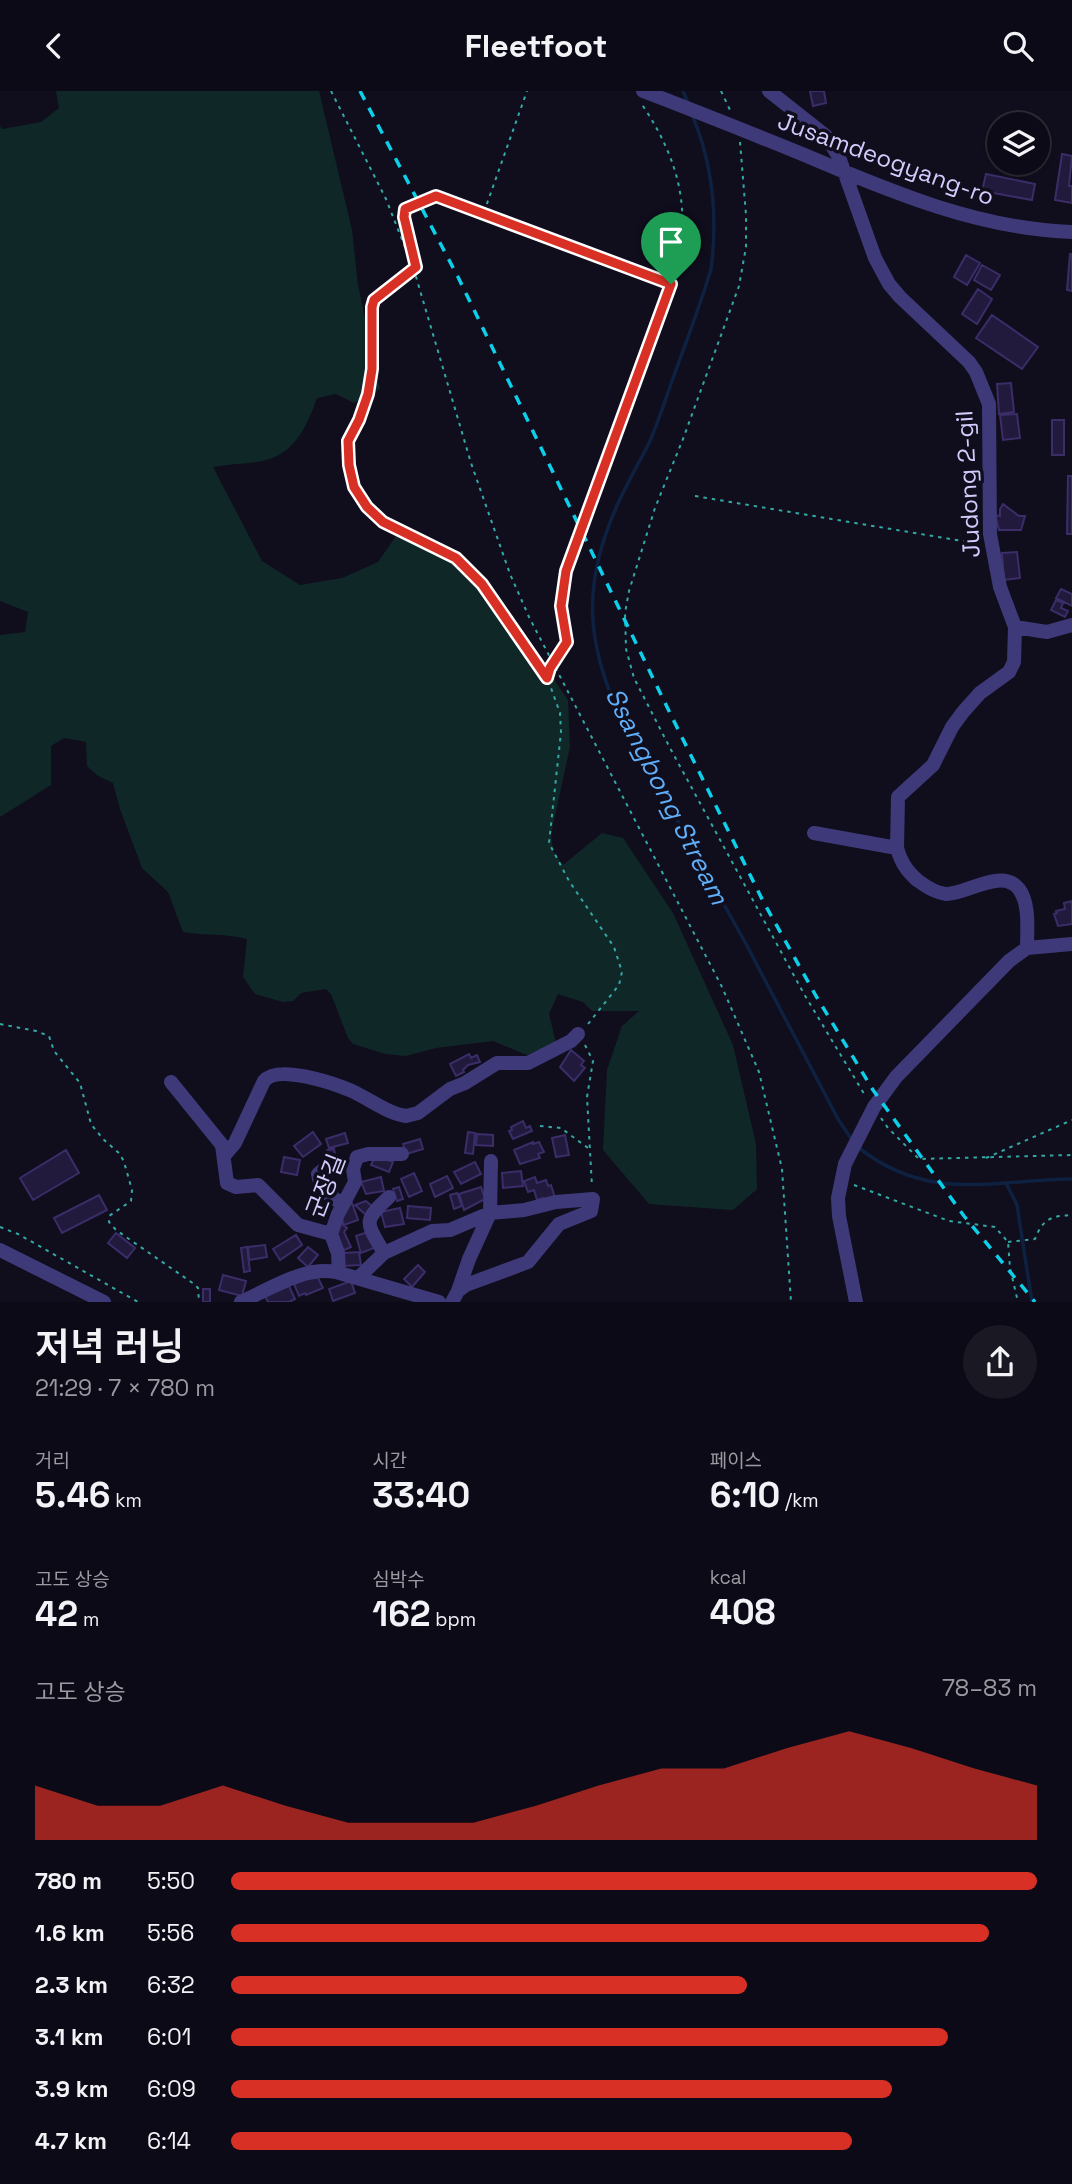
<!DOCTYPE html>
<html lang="ko">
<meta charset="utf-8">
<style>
:root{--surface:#0c0a16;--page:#1a1823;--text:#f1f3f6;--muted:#9a9aa1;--line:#2c2b35;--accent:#d93025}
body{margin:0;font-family:"Space Grotesk","Noto Sans KR",sans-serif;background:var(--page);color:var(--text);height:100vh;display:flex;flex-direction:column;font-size:26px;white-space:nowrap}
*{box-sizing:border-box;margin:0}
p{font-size:23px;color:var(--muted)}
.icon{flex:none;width:38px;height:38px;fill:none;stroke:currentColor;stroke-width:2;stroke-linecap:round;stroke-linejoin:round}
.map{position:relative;height:1211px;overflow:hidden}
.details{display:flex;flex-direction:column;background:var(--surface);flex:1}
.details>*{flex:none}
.tools{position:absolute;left:987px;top:21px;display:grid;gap:14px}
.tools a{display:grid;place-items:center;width:63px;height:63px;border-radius:50%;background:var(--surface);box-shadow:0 2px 5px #0004,0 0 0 2px var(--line);font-size:35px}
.pin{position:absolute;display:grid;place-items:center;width:60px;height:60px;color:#fff;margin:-72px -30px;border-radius:50% 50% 50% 0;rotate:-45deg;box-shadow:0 0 7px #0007}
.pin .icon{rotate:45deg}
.round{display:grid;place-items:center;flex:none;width:74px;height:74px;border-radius:37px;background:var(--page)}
.headline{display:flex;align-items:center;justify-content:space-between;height:119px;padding:0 35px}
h1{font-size:38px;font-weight:600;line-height:52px}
.figures{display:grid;grid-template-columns:repeat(3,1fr);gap:10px;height:119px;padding:7px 35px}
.figures div{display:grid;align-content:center}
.figures b{font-size:35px;font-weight:600}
.figures small{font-size:19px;font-weight:400}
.figures p{font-size:19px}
.chart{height:196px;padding:14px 35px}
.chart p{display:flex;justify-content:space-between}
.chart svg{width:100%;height:126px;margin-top:7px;fill:var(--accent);opacity:.7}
ul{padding:0 35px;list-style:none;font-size:23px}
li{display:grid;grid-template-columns:112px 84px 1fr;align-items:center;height:52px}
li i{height:18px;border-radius:9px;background:var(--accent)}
header{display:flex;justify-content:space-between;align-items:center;height:91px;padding:0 35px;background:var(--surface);font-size:32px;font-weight:600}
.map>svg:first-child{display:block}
</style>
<header><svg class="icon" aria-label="back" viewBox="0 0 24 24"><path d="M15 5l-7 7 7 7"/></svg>Fleetfoot<svg class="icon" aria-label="search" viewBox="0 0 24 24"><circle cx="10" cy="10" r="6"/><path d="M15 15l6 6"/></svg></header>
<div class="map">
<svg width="1072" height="1211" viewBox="0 0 1072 1211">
<rect width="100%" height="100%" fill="#100d1d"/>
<!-- green -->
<path fill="#102727" d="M 56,0 L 319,0 L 352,139 L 358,194 L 380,298 L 354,312 L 336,303 L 317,307 C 306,338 293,366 257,371 C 242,373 227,373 213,376 L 262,470 L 300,494 L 342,487 L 378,471 L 398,442 L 456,462 L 484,485 L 568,609 L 570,656 L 551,743 L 553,760 L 563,774 L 602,742 L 623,747 L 673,822 L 733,954 L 756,1053 L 757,1098 L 733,1119 L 649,1113 L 603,1059 L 607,979 L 622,935 L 639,920 L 592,920 L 583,911 L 558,903 L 549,923 L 556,952 L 527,964 L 493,950 L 436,957 L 406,965 L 385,963 L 353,953 L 348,947 L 331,903 L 326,898 L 301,902 L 293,910 L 283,911 L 255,903 L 243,886 L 247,848 C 226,842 205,845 183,841 L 168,801 L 142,777 L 120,718 L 113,692 L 98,685 L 87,675 L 86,651 L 64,647 L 51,655 L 51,694 L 0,726 L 0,544 L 25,541 L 28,521 L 0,510 L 0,35 L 2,38 L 41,31 L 59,17 Z"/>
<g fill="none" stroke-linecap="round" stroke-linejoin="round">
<!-- stream -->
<path stroke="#0e2140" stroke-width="3.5" d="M 683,0 L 688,12
M 693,26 C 713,75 718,125 711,178 C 701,212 688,246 676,279 C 667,303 660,327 650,350 C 639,372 626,394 616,417 C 582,494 586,552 621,628 L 746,853 L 838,1028 L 852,1049
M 859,1057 C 929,1112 992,1089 1072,1088
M 1006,1092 L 1017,1114 L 1032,1211"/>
</g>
<!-- building -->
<path fill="#221a3d" stroke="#3a2d68" stroke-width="2" d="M 810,0 L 824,0 L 826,12 L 813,15 Z
M 1062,63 L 1072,65 L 1069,95 L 1072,95 L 1072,112 L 1055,109 Z
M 986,83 L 1035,93 L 1032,109 L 982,100 Z
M 1070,163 L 1072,163 L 1072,200 L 1067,199 Z
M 966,164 L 980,172 L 967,194 L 954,186 Z
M 982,174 L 1000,184 L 991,199 L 974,189 Z
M 978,198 L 992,208 L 977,233 L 962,223 Z
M 992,224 L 1038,256 L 1022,278 L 976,247 Z
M 1011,292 L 1014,321 L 999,323 L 997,293 Z
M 1017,323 L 1020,347 L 1003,349 L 1000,324 Z
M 1052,329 L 1064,329 L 1064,364 L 1052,364 Z
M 1068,385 L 1072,385 L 1072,443 L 1067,443 Z
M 1003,413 L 1019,425 L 1025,425 L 1021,439 L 999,439 L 995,424 L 1000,425 L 1000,418 Z
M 1017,461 L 1020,487 L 1004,489 L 1002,462 Z
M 1061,498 L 1072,503 L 1072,515 L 1056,507 Z
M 1056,509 L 1063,512 L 1061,517 L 1068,520 L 1065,526 L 1051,519 Z
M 1072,810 L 1072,833 L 1058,835 L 1054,823 L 1057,822 L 1056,820 L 1065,818 L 1064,812 Z
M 571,959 L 584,970 L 581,974 L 585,977 L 574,990 L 560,976 Z
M 469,963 L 471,967 L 477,964 L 480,971 L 468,974 L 463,979 L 464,981 L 456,985 L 450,973 Z
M 523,1030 L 526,1037 L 530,1035 L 532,1040 L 513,1048 L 509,1040 L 512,1039 L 511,1036 Z
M 313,1041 L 321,1053 L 303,1066 L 294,1055 Z
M 468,1041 L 475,1042 L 473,1063 L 465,1062 Z
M 345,1042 L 348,1052 L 329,1057 L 326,1048 Z
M 477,1043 L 493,1044 L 493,1055 L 476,1054 Z
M 565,1044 L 569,1064 L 556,1066 L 552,1047 Z
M 420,1048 L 423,1058 L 406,1063 L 403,1053 Z
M 533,1051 L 533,1053 L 539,1051 L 544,1061 L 538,1063 L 540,1067 L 520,1073 L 514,1059 Z
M 334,1058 L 336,1069 L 329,1070 L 327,1059 Z
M 66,1059 L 79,1082 L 33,1109 L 20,1087 Z
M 376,1064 L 393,1071 L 389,1081 L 371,1074 Z
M 284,1066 L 300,1069 L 297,1084 L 281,1081 Z
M 475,1071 L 481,1083 L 461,1093 L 454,1081 Z
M 521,1080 L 523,1095 L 503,1097 L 502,1082 Z
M 414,1082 L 422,1100 L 409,1106 L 401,1088 Z
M 447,1085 L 453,1097 L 435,1106 L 430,1093 Z
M 381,1086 L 384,1100 L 366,1103 L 361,1091 Z
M 535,1086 L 537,1092 L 546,1089 L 548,1095 L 551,1094 L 555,1107 L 544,1110 L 543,1107 L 537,1109 L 534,1099 L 528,1101 L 524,1090 Z
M 399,1096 L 403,1108 L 397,1110 L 393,1098 Z
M 481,1096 L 485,1108 L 464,1119 L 459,1103 Z
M 457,1102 L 462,1115 L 454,1118 L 450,1104 Z
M 99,1104 L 107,1119 L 62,1142 L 54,1127 Z
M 366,1110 L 373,1116 L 366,1124 L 355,1114 Z
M 352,1112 L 358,1129 L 344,1134 L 340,1123 Z
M 408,1115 L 431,1117 L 430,1129 L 407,1127 Z
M 400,1117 L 404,1133 L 385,1136 L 381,1121 Z
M 338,1130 L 347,1137 L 344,1141 L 351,1156 L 342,1160 L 334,1144 Z
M 368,1141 L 374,1157 L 361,1162 L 356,1145 Z
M 116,1142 L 135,1157 L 127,1167 L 108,1152 Z
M 296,1144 L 302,1154 L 280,1169 L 273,1158 Z
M 265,1154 L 267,1166 L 249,1169 L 248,1156 Z
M 247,1156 L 250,1180 L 244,1181 L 241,1157 Z
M 308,1156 L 318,1164 L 308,1176 L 298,1167 Z
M 359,1161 L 361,1174 L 342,1175 L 344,1162 Z
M 418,1174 L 425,1181 L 412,1196 L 404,1188 Z
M 316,1183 L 323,1197 L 306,1204 L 305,1202 L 299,1205 L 294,1193 Z
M 223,1184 L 246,1190 L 242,1205 L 219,1199 Z
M 351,1190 L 355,1202 L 333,1210 L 329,1198 Z
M 289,1195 L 295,1208 L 289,1211 L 268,1211 L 265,1205 Z
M 203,1198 L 210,1198 L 210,1211 L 203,1211 Z"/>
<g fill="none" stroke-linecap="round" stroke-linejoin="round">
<!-- path -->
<path stroke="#33a9a4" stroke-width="2" stroke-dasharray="3.5 5" stroke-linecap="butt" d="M 331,0 L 386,108 L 414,179 L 471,372 L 510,483 L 529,526 L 722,896 L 759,981 L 782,1078 L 791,1211
M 721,0 L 730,19
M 740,51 L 746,124 L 746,156 L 739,195 L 683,348 L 655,417 L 629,500 L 625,522 L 626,558 L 634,587 L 670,657 L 804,903 L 866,1006
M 484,121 L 527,0
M 695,405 L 980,453
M 547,587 L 550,577 L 567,551 L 561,515 L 566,480 L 671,193 C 694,125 681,71 641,12
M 0,933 L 36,940 L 49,945 L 54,960 L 80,992 L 91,1033 L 103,1048 L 120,1063 L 124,1071 L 132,1099 L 131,1110 L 109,1125 L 109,1131 L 116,1139 L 194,1193 L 198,1197 L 199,1211
M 588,933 L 619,894 L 622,881 L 614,856 L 569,790 L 549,752 L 561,641 L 560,622 L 551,597 L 516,540 L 482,493 L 456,467 L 383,431 L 367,416 L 354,396 L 349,374 L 348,350 L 368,303 L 372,278 L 371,238 L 374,209 L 416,176 L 404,126 C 404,111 424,109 436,105 L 671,193
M 585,954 L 593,970 L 587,1006 L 592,1096
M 881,1027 L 888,1037 L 919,1068 L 1072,1064
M 540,1035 L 561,1037 L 588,1057
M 986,1067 L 1072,1029
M 854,1094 L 949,1130 L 995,1136 L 1008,1151 L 1010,1177 L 1018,1211
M 0,1136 L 18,1143 L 138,1211
M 1008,1151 L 1035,1148 C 1043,1127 1052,1125 1072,1124"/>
<!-- minor -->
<path stroke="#3e3a7a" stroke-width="14" d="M 643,0 C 698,21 753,43 807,65 C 892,101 979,138 1072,141
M 769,0 L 826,45 L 839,66 L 875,167 L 889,193 L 900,206 L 969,271 L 976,281 L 989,313 L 990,443 L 1000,496 L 1015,536 L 1014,571 L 1009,581 L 980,602 L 963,621 L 952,636 L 933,674 L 898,706 L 897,757
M 1015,536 L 1047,541 L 1072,534
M 814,742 L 897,757 C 901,771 906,779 917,789 C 925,795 935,802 946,803 C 965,804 1002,776 1019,798 C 1030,813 1027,839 1027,857 L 1072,853
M 171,991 L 222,1054 L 227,1092 L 236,1096 L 258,1094 L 298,1134 L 331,1143
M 224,1065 L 235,1052 L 264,990 C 278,973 333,992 352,1000 C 369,1008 387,1022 406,1025 L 418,1022 L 450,998 L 465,992 L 497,972 L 528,972 L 571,950 L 578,943
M 328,1075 L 318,1083 C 322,1105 328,1100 342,1114
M 0,1159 L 104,1211
M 384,1162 C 366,1131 362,1131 389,1106
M 339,1182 L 338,1162 L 331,1143 L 338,1123 L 355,1091 L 353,1078 L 357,1066 L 368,1063 L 402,1063
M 358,1187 L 384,1162 L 432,1140 L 450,1139 L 490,1122 L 524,1119 L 556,1111 L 593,1108 L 591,1120 L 559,1133 L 528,1171 L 466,1194 L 458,1200 L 452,1211
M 458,1200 L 469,1168 L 490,1122 L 491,1070
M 241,1211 C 270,1198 304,1175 336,1181 L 439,1211
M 856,1211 L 839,1125 L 838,1107 L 845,1073 L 874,1016 L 896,986 L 1009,870 L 1027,857"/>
<!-- rail -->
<path stroke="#0ccfe9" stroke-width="3.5" stroke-dasharray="10 9" stroke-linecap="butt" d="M 360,0 L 458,186 L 668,618 L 763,810 L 816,905 L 873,999 L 964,1125 L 1035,1211"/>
</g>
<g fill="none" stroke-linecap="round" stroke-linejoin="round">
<defs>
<path id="route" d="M 436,105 L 671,193 L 566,480 L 561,515 L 567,551 L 550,577 L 547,587 L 482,493 L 456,467 L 383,431 L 367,416 L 354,396 L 349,374 L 348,350 L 359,329 L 368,303 L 372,278 L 372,216 L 374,209 L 416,176 L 404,126 L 405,118 Z"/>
</defs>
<!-- route casing -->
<use href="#route" stroke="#fff" stroke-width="14"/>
<!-- route -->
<use href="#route" stroke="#d93025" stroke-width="9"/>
</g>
<g text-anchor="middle" stroke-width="7" stroke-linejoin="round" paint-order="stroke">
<!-- street labels -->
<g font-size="24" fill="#d2ccfc" stroke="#100d1d">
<text transform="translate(886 68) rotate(20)" y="8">Jusamdeogyang-ro</text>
<text transform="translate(968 393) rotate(-93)" y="8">Judong 2-gil</text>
<text transform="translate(326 1095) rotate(-69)" y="8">군장길</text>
</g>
<!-- water labels -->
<g font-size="26" font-style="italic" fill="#5faef7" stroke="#100d1d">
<text transform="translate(667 705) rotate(63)" y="9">Ssangbong Stream</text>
</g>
</g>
</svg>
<div class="tools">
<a><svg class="icon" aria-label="layers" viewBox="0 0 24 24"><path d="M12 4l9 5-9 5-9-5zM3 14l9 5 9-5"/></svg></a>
</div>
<div class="pin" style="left:671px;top:193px;background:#1e9e55"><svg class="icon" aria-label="arrive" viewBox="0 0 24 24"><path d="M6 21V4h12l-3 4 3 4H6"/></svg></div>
</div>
<section class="details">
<div class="headline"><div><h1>저녁 러닝</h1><p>21:29 · 7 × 780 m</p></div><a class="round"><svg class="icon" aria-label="share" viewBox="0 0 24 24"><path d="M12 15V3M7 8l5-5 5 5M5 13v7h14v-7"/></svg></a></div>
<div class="figures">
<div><p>거리</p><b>5.46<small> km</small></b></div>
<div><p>시간</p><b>33:40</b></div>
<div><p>페이스</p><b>6:10<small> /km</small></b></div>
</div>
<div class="figures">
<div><p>고도 상승</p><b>42<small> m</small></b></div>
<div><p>심박수</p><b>162<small> bpm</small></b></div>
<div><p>kcal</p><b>408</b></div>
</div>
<div class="chart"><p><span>고도 상승</span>78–83 m</p>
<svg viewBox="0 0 160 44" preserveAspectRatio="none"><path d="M0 44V25L10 32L20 32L30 25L40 32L50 38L60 38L70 38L80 32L90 25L100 19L110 19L120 12L130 6L140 12L150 19L160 25V44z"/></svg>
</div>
<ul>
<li><b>780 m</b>5:50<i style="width:100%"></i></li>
<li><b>1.6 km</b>5:56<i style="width:94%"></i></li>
<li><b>2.3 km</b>6:32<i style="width:64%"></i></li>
<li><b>3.1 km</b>6:01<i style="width:89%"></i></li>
<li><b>3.9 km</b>6:09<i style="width:82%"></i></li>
<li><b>4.7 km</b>6:14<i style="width:77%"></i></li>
</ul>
</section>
